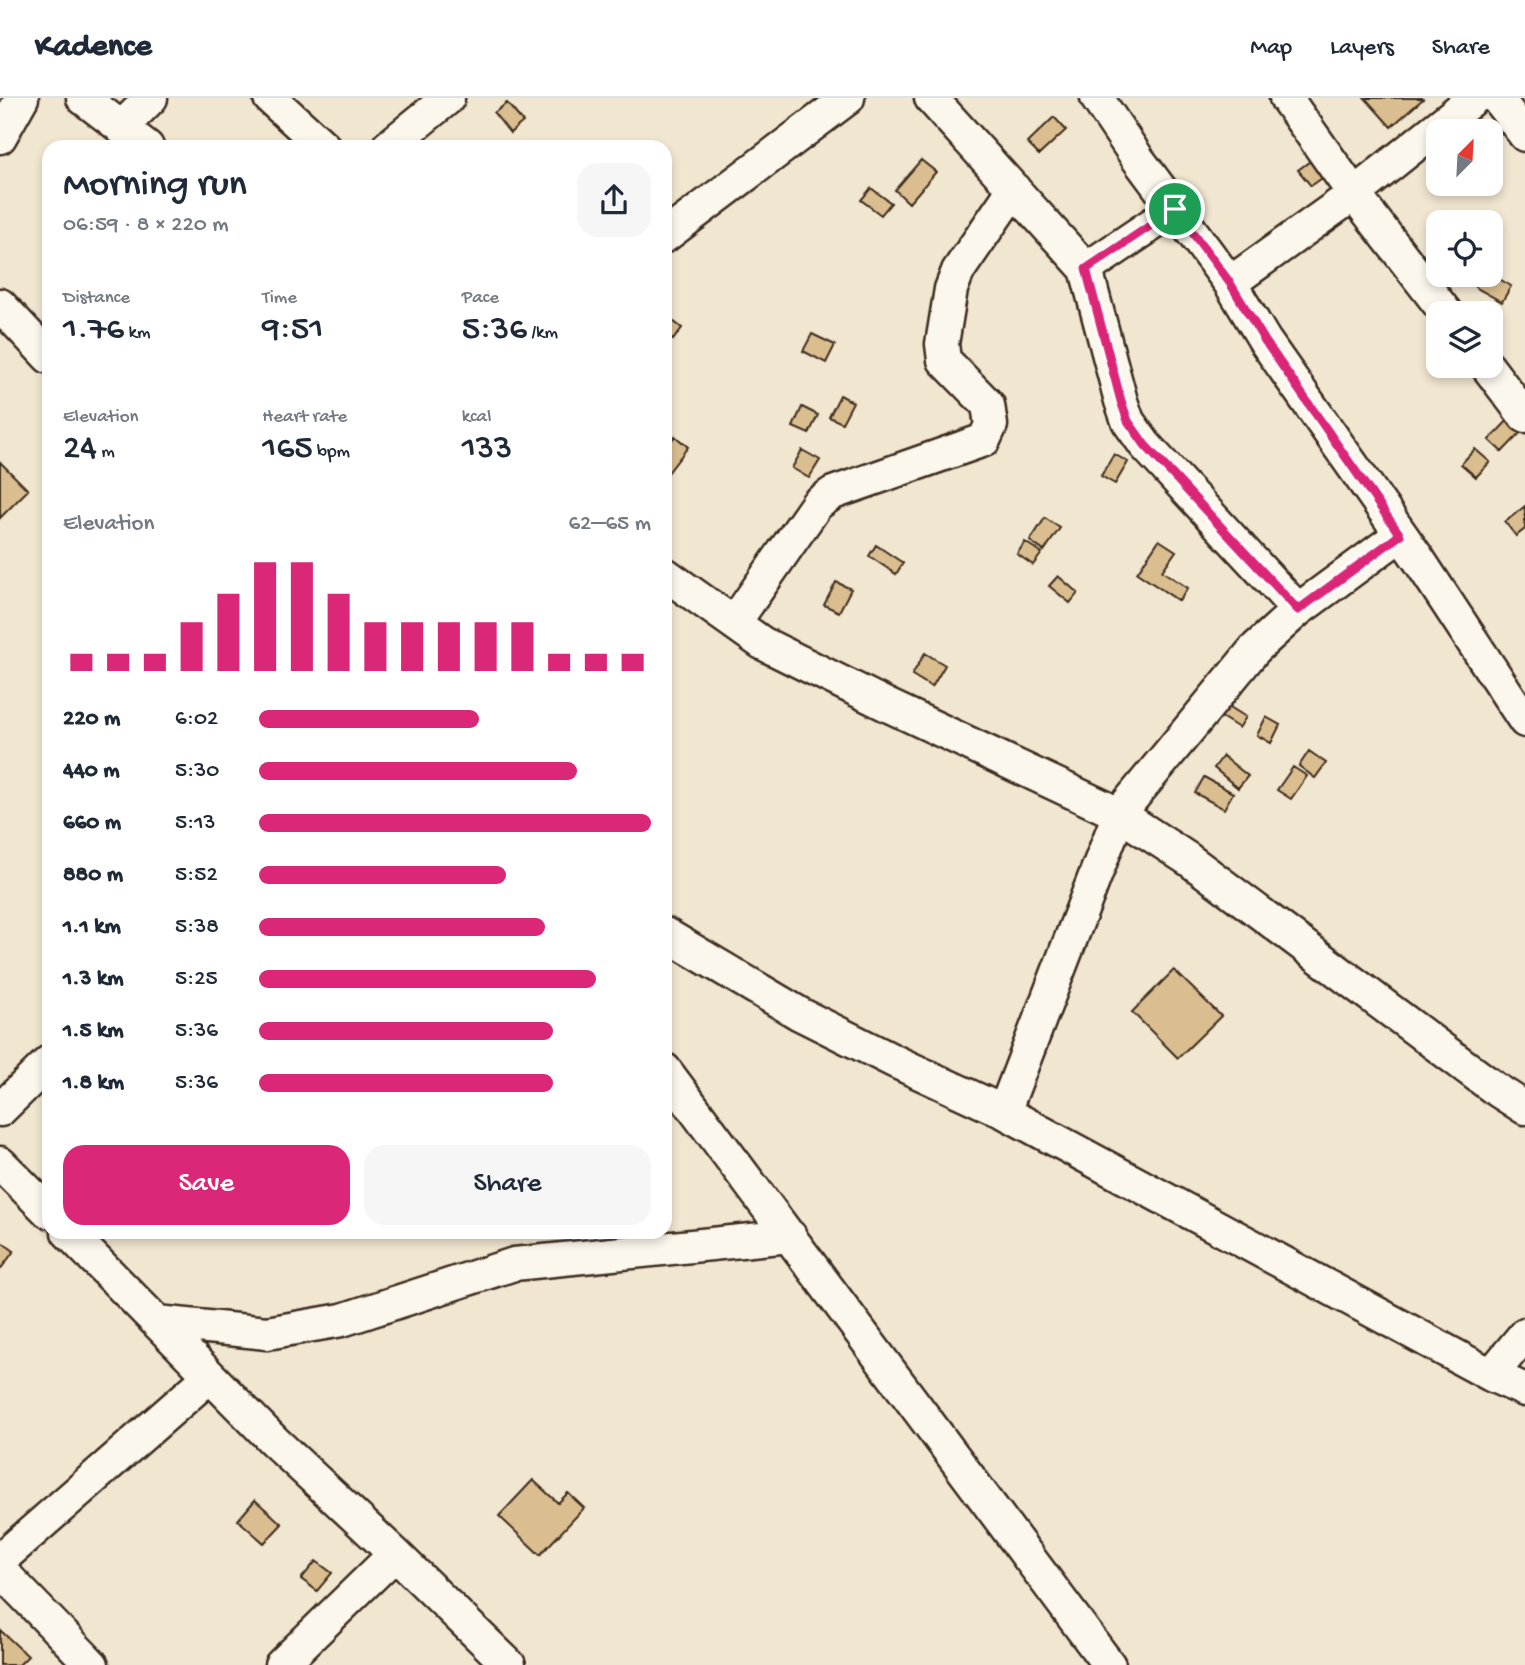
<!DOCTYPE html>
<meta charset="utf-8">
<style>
:root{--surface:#fff;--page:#f6f6f7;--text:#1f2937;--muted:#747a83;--line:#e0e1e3;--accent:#db2777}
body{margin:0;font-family:"Gochi Hand",sans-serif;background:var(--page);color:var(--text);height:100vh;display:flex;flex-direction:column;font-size:26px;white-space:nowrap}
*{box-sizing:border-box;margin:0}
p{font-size:23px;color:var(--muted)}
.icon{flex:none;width:38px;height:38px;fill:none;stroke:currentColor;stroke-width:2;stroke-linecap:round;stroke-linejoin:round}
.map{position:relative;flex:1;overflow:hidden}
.side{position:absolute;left:42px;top:42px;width:630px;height:1099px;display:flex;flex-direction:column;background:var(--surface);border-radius:21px;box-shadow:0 4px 10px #0003}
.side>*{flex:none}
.needle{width:46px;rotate:24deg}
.controls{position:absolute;left:1426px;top:21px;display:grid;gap:14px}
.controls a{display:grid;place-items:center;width:77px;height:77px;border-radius:14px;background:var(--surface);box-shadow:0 4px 10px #0003;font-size:35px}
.pin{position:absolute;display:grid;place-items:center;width:60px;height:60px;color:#fff;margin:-30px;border:4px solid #fff;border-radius:50%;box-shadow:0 2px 7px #0007}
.round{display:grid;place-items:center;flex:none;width:74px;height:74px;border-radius:21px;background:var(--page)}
.headline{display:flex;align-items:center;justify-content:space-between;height:119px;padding:0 21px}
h1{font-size:38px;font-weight:600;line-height:52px}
.metrics{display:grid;grid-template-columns:repeat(3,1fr);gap:10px;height:119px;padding:7px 21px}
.metrics div{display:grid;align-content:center}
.metrics b{font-size:35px;font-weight:600}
.metrics small{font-size:19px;font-weight:400}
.metrics p{font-size:19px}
.chart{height:196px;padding:14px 21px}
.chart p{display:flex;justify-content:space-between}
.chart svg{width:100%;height:126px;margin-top:7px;stroke:var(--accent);stroke-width:6}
.cta{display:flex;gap:14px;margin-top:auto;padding:14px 21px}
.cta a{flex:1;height:80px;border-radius:21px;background:var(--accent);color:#fff;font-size:28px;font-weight:600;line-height:80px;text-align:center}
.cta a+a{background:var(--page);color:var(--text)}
ul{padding:0 21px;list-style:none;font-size:23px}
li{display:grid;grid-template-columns:112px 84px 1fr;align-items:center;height:52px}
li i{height:18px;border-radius:9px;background:var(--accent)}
header{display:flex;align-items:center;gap:42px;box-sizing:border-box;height:98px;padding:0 35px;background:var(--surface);border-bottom:2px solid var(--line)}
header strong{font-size:33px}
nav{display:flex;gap:38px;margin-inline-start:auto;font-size:24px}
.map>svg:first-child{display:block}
</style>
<header>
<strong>Kadence</strong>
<nav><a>Map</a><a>Layers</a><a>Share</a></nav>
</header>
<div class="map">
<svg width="1525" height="1567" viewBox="0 0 1525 1567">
<rect width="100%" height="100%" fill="#f1e6d0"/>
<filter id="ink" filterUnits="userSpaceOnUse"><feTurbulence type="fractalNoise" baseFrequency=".0143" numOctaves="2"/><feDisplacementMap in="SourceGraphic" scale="14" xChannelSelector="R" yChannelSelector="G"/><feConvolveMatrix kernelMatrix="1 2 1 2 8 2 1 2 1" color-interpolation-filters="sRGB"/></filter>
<g filter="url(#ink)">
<!-- building -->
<path fill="#dabe8f" stroke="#3b2a1e" stroke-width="2" d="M 1365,0 L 1422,0 L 1423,1 L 1391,29 Z
M 507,5 L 523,24 L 510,35 L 494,15 Z
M 1054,19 L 1066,32 L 1039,57 L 1027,45 Z
M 1313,61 L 1325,78 L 1311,88 L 1298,72 Z
M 921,62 L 936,74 L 909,105 L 895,92 Z
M 871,90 L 891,105 L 881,117 L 861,102 Z
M 1491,176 L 1511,188 L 1502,204 L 1475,189 L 1482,177 Z
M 665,217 L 682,230 L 673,242 L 665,236 Z
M 812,236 L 835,247 L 826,265 L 803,253 Z
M 840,297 L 853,304 L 842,325 L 829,319 Z
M 802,309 L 818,317 L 809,336 L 793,329 Z
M 1513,317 L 1525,330 L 1502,354 L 1489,342 Z
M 675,338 L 688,349 L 667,376 L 665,374 L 665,351 Z
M 1475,351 L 1490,364 L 1476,379 L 1461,366 Z
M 802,352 L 820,362 L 809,380 L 792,370 Z
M 1114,356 L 1128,364 L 1115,386 L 1101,378 Z
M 0,364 L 28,392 L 0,420 Z
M 1525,408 L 1525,431 L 1516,438 L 1505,424 Z
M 1045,420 L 1060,430 L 1044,453 L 1030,443 Z
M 1159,442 L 1176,453 L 1162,473 L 1188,490 L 1179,503 L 1137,475 Z
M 1025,444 L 1042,455 L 1033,467 L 1017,456 Z
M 876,447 L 903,465 L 896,476 L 869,458 Z
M 1058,478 L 1078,495 L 1070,505 L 1049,488 Z
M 836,484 L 851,491 L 839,514 L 824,507 Z
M 925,555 L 945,567 L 932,589 L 912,577 Z
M 1225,606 L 1246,619 L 1239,630 L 1218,617 Z
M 1266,619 L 1280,627 L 1271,645 L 1257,637 Z
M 1309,653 L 1326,665 L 1315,680 L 1299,668 Z
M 1223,658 L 1248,678 L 1238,690 L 1214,670 Z
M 1293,669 L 1307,678 L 1291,701 L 1277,692 Z
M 1204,679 L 1233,695 L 1224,711 L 1195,695 Z
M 1174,872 L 1221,918 L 1178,960 L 1132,914 Z
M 0,1143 L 14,1153 L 0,1172 Z
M 533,1382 L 558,1405 L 568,1395 L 584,1410 L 540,1457 L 499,1418 Z
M 255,1402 L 282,1426 L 264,1445 L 238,1422 Z
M 316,1463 L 332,1475 L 317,1493 L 301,1481 Z
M 0,1532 L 28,1558 L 19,1567 L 0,1567 Z"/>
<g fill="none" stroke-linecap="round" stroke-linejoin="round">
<defs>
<path id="street" d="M 83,0 L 147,49
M 270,0 L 324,49
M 931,0 L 1086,171 L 1175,111
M 1097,0 L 1138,61 L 1230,185 L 1265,243 L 1419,462 L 1525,623
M 1286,0 L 1354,96 L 1446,215
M 1497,0 L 1525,37
M 121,30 L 151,0
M 0,39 L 22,0
M 388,49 L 448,0
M 665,138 L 848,0
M 1086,171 L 1121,303 L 1128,323 L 1145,347 L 1298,512
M 1230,185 L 1354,96 L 1474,0
M 0,207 L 49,259
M 1487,268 L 1525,318
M 665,476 L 762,545 L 887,607 L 1119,716 L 1188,761 L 1494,990 L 1525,1010
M 734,525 L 817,406 L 833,395 L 984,342 L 991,327 L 988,307 L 944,262 L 942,246 L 951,191 L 958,173 L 1014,91
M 665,836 L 800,916 L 894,963 L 1004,1014 L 1491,1277 L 1525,1292
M 665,972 L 1109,1567
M 0,1012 L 49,964
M 1004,1014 L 1119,716 L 1255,551 L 1298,512 L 1400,437
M 0,1065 L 49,1114
M 68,1134 L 274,1343 L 395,1456 L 509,1567
M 157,1224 L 267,1235 L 342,1222 L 514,1166 L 790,1138
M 1491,1277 L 1525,1236
M 0,1462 L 210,1278
M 0,1472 L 92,1567
M 281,1567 L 395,1456"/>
</defs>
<!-- street casing -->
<use href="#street" stroke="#3b2a1e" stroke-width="37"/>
<!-- street -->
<use href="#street" stroke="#fbf7ec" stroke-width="32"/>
</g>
</g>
<g fill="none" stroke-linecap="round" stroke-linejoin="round" filter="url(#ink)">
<defs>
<path id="route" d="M 1175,111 L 1230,185 L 1265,243 L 1400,437 L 1298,512 L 1145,347 L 1128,323 L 1121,303 L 1086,171 Z"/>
</defs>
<!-- route casing -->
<use href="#route" stroke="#fff" stroke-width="14"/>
<!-- route -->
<use href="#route" stroke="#db2777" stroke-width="9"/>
</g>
</svg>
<div class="controls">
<a><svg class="needle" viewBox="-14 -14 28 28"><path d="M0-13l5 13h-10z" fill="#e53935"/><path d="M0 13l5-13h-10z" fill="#747a83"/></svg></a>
<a><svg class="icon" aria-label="locate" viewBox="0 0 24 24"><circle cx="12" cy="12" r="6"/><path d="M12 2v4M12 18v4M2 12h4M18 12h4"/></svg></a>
<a><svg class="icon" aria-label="layers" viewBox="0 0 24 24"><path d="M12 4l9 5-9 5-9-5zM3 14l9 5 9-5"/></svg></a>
</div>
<div class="pin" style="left:1175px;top:111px;background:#1e9e55"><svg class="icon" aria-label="arrive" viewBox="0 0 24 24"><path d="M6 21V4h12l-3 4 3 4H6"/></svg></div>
<section class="side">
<div class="headline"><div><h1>Morning run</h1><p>06:59 · 8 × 220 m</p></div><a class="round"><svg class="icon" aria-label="share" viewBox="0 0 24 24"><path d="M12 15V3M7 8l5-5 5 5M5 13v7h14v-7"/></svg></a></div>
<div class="metrics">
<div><p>Distance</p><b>1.76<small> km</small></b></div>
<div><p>Time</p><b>9:51</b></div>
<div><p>Pace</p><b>5:36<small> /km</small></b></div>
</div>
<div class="metrics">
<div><p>Elevation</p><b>24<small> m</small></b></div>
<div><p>Heart rate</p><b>165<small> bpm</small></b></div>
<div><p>kcal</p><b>133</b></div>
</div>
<div class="chart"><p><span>Elevation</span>62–65 m</p>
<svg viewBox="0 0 160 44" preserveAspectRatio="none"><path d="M5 44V38M15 44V38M25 44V38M35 44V27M45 44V17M55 44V6M65 44V6M75 44V17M85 44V27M95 44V27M105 44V27M115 44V27M125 44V27M135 44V38M145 44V38M155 44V38"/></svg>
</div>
<ul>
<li><b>220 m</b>6:02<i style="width:56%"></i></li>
<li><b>440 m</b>5:30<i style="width:81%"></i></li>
<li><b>660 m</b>5:13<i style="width:100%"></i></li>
<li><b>880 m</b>5:52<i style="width:63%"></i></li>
<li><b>1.1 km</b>5:38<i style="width:73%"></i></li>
<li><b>1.3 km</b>5:25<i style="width:86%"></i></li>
<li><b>1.5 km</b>5:36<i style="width:75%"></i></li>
<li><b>1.8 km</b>5:36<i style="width:75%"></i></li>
</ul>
<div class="cta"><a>Save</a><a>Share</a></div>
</section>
</div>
